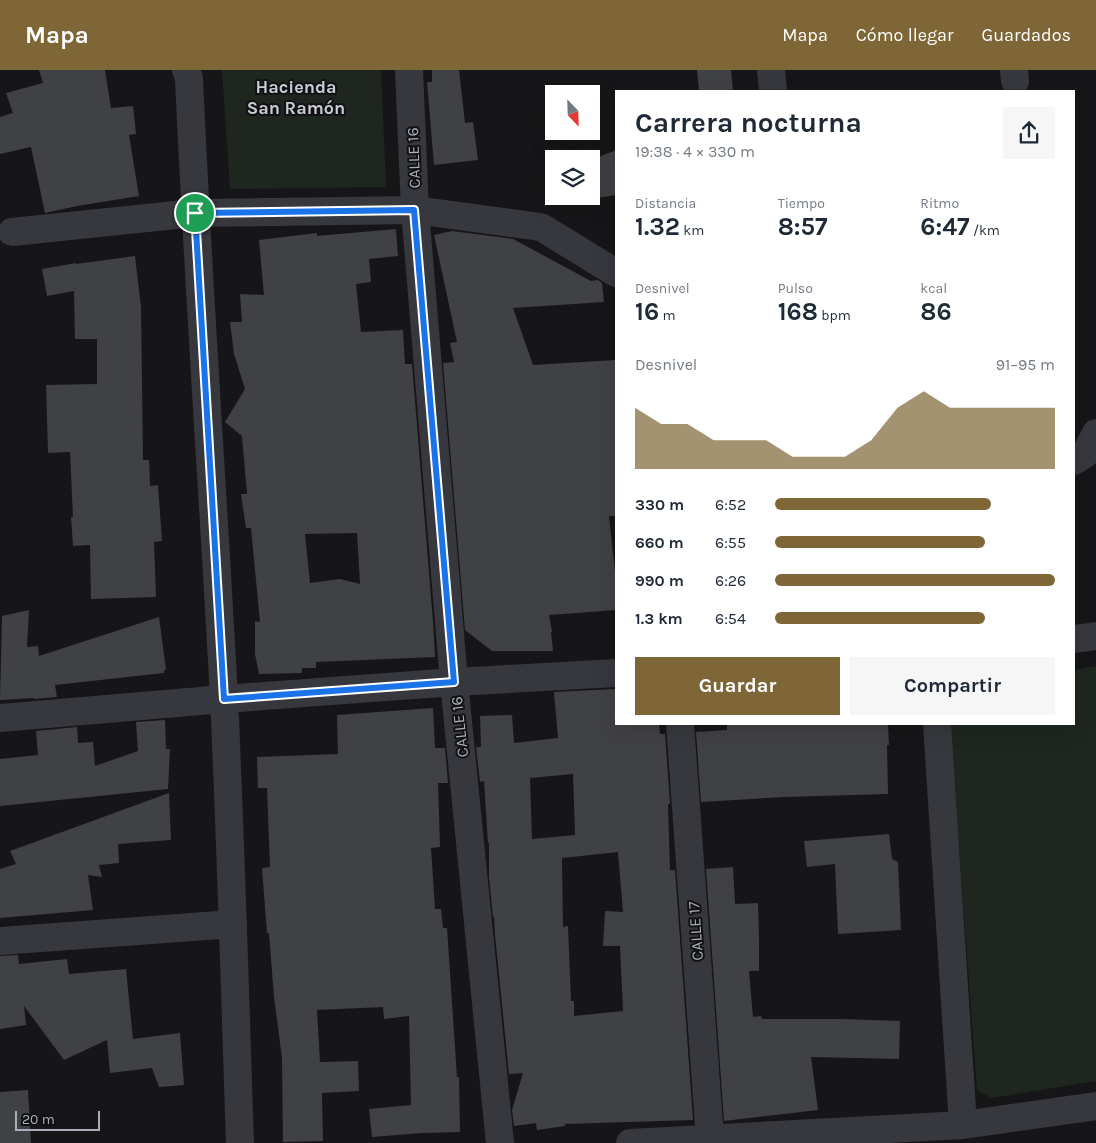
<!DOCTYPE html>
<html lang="es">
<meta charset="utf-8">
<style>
:root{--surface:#fff;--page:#f6f6f7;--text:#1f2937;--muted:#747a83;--accent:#7e6636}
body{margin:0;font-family:Karla,sans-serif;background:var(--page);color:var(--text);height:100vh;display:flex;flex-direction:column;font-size:19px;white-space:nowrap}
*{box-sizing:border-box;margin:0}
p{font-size:16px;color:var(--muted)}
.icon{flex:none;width:28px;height:28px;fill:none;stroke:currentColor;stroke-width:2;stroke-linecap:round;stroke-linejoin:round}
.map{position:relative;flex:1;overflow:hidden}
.drawer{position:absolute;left:615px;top:20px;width:460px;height:635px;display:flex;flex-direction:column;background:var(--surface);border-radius:0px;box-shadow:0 5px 20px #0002}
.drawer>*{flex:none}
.needle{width:32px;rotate:157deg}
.buttons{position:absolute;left:545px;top:15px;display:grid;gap:10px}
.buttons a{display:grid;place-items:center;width:55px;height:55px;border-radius:0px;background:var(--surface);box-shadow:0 5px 20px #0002;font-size:25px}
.scale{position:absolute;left:15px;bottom:12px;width:85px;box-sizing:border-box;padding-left:5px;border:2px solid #a8adb8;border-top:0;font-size:14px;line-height:18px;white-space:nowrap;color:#a8adb8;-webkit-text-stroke:4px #111113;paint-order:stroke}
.pin{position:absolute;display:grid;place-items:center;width:42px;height:42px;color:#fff;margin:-21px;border:2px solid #fff;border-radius:50%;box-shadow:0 1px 5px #0007}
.round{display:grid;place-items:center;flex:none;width:52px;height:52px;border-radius:0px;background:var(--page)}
.summary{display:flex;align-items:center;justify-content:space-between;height:85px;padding:0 20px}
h1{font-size:28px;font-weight:700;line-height:38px}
.stats{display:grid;grid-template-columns:repeat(3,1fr);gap:8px;height:85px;padding:5px 20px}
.stats div{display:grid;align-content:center}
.stats b{font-size:25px;font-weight:700}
.stats small{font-size:14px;font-weight:400}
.stats p{font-size:14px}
.chart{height:140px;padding:10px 20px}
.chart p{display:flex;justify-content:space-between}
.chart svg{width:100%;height:90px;margin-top:5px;fill:var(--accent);opacity:.7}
.primary-button{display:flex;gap:10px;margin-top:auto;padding:10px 20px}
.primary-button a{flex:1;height:58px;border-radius:0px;background:var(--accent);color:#fff;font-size:20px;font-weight:700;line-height:58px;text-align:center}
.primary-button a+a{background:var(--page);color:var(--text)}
ul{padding:0 20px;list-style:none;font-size:16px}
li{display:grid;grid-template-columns:80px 60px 1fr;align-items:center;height:38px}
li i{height:12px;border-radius:6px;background:var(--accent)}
header{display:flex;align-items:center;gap:30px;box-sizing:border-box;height:70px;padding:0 25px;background:var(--accent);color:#fff}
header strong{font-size:24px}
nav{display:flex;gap:28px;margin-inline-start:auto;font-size:18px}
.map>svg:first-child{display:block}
</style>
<header>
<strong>Mapa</strong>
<nav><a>Mapa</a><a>Cómo llegar</a><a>Guardados</a></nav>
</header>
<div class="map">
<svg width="1096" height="1073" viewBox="0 0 1096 1073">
<rect width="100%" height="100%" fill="#161618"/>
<!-- green -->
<path fill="#1e261f" d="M 222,0 L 381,0 L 386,117 L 230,119 Z
M 1096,596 L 1096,1011 L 991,1028 L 977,1020 L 950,654 L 1074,654 L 1074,600 Z"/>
<!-- building -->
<path fill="#404145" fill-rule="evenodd" d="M 39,0 L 105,0 L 111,38 L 133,36 L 136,64 L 129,65 L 139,126 L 77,136 L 45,143 L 31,77 L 0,84 L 0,47 L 13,43 L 6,23 L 43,13 Z
M 432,0 L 459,0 L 465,53 L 473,52 L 478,90 L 434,95 L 427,12 L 432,12 Z
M 697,0 L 731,0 L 733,21 L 699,21 Z
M 616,80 L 616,125 L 591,129 L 591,90 Z
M 396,159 L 398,186 L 369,189 L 371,212 L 356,214 L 361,262 L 403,260 L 405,294 L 412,294 L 433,552 L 435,587 L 316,592 L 316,598 L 302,598 L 302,603 L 259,604 L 255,584 L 255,551 L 260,552 L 251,458 L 246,458 L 241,424 L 247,424 L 242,366 L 225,352 L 245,319 L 234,284 L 230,252 L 242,252 L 240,224 L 264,225 L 259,170 L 317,163 L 317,166 ZM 357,463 L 360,514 L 340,509 L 310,513 L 305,464 Z
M 452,161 L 513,169 L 591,211 L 598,210 L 602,213 L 604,232 L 513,238 L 533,295 L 616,290 L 616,446 L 609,446 L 616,511 L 616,540 L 549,545 L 552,562 L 551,562 L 553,581 L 492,581 L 465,560 L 443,293 L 454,292 L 450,273 L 457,272 L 434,165 Z
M 135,186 L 141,237 L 143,390 L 149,390 L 150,416 L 158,415 L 162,471 L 154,472 L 156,527 L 91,529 L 90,475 L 73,476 L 71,447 L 73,447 L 70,382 L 48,383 L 46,315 L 97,314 L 97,269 L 75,269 L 74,221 L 47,226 L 42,199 L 76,193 L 76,194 Z
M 29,540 L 27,577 L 38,576 L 39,586 L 159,547 L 166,600 L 164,600 L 164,603 L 55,615 L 57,627 L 34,629 L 34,628 L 0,630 L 2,546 Z
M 616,619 L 616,654 L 659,654 L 660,664 L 665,664 L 670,734 L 668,734 L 670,800 L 675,800 L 693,1050 L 565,1054 L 565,1056 L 537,1060 L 536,1053 L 514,1056 L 512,1040 L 523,1003 L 509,1004 L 495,865 L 494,847 L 493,847 L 489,807 L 489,772 L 488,773 L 484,711 L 480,712 L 476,677 L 481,677 L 480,646 L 512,645 L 514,673 L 558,668 L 554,622 ZM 573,704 L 575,765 L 532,769 L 530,708 ZM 618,782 L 623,842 L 605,841 L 603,876 L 620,876 L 623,941 L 574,946 L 574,931 L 571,931 L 568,856 L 563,857 L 562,788 Z
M 433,638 L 435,678 L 445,678 L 448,713 L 438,713 L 440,777 L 431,778 L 435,839 L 441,839 L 443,858 L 447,858 L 457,1007 L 459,1007 L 460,1062 L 422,1063 L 372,1067 L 369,1039 L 411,1035 L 409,946 L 384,949 L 383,937 L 317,940 L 320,992 L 358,991 L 359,1021 L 322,1023 L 323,1071 L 283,1072 L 282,988 L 274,927 L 269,863 L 267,863 L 262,798 L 270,797 L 267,718 L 258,718 L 257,687 L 338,684 L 337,645 Z
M 165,650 L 166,679 L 170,679 L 168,719 L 0,736 L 0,689 L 38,685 L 36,661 L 77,657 L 78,673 L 93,672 L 95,696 L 138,681 L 136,652 Z
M 727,654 L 888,654 L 889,675 L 887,675 L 888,724 L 784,727 L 701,732 L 696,662 L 727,660 Z
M 169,723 L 171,770 L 118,774 L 119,793 L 99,795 L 102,807 L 88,805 L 93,840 L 0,848 L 0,799 L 16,794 L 10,781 Z
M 889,764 L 892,789 L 898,792 L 901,860 L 838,864 L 835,794 L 807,797 L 804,771 Z
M 733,797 L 735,834 L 758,833 L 759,869 L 759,901 L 749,901 L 753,947 L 761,946 L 762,949 L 840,949 L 900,951 L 899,989 L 811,987 L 818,1040 L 724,1051 L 706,799 Z
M 18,885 L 19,894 L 67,889 L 69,904 L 126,899 L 133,969 L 180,963 L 184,1015 L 159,1017 L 152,998 L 110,1003 L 107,970 L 64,990 L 24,936 L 26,955 L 0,959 L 0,886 Z
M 28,1020 L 31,1073 L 0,1073 L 0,1022 Z"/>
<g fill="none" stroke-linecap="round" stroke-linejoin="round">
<!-- minor -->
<path stroke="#37383d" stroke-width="28" d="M 186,0 L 189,8 C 198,215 213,421 224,628 C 231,777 235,925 240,1073
M 409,0 L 415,140 L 454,612 L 500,1073
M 771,0 L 773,21
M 1014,0 L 1015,11
M 12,162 L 195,143 L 415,140 L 541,157 L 616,203
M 1074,391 L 1085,384 L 1096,363
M 1074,569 L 1096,566
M 0,648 L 224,629 L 454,612 L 616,603
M 680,654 L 710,1069
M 937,654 L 963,1055
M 0,871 L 233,854
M 630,1073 L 963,1055 L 1096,1036"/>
</g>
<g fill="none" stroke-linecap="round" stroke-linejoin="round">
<defs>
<path id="route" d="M 414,140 L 454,612 L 224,629 L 195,143 Z"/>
</defs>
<!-- route casing -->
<use href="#route" stroke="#fff" stroke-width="10"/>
<!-- route -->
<use href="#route" stroke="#1a73e8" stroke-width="6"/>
</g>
<g text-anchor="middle" stroke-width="4" stroke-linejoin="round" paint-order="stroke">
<!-- street labels -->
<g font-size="16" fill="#a8adb8" stroke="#111113">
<text transform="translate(413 88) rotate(-92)" y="6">CALLE 16</text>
<text transform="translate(459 657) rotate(-96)" y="6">CALLE 16</text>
<text transform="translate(695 861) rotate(-94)" y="6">CALLE 17</text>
</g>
<!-- neighbourhood labels -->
<g font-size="18" font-weight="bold" fill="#c9ccd4" stroke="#111113">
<text x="296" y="23">Hacienda<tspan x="296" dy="21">San Ramón</tspan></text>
</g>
</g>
</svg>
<div class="buttons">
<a><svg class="needle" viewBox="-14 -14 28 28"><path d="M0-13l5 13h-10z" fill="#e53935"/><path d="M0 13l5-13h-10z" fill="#747a83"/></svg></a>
<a><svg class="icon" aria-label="layers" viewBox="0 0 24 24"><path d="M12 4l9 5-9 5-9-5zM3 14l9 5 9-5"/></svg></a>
</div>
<div class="scale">20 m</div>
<div class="pin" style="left:195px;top:143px;background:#1e9e55"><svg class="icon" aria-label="arrive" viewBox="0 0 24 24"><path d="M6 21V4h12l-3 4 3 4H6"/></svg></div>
<section class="drawer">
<div class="summary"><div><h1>Carrera nocturna</h1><p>19:38 · 4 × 330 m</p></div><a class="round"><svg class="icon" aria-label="share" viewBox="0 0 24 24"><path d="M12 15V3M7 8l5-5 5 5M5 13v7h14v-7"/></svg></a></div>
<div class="stats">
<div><p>Distancia</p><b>1.32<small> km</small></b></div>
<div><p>Tiempo</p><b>8:57</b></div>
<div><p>Ritmo</p><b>6:47<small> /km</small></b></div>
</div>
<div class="stats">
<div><p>Desnivel</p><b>16<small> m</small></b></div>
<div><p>Pulso</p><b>168<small> bpm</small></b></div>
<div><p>kcal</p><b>86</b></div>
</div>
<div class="chart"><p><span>Desnivel</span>91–95 m</p>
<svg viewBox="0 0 160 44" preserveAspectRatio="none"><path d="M0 44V14L10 22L20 22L30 30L40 30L50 30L60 38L70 38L80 38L90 30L100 14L110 6L120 14L130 14L140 14L150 14L160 14V44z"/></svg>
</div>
<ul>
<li><b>330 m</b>6:52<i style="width:77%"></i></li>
<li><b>660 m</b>6:55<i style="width:75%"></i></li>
<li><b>990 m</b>6:26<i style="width:100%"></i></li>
<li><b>1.3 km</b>6:54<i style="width:75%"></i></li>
</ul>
<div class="primary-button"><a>Guardar</a><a>Compartir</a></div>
</section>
</div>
